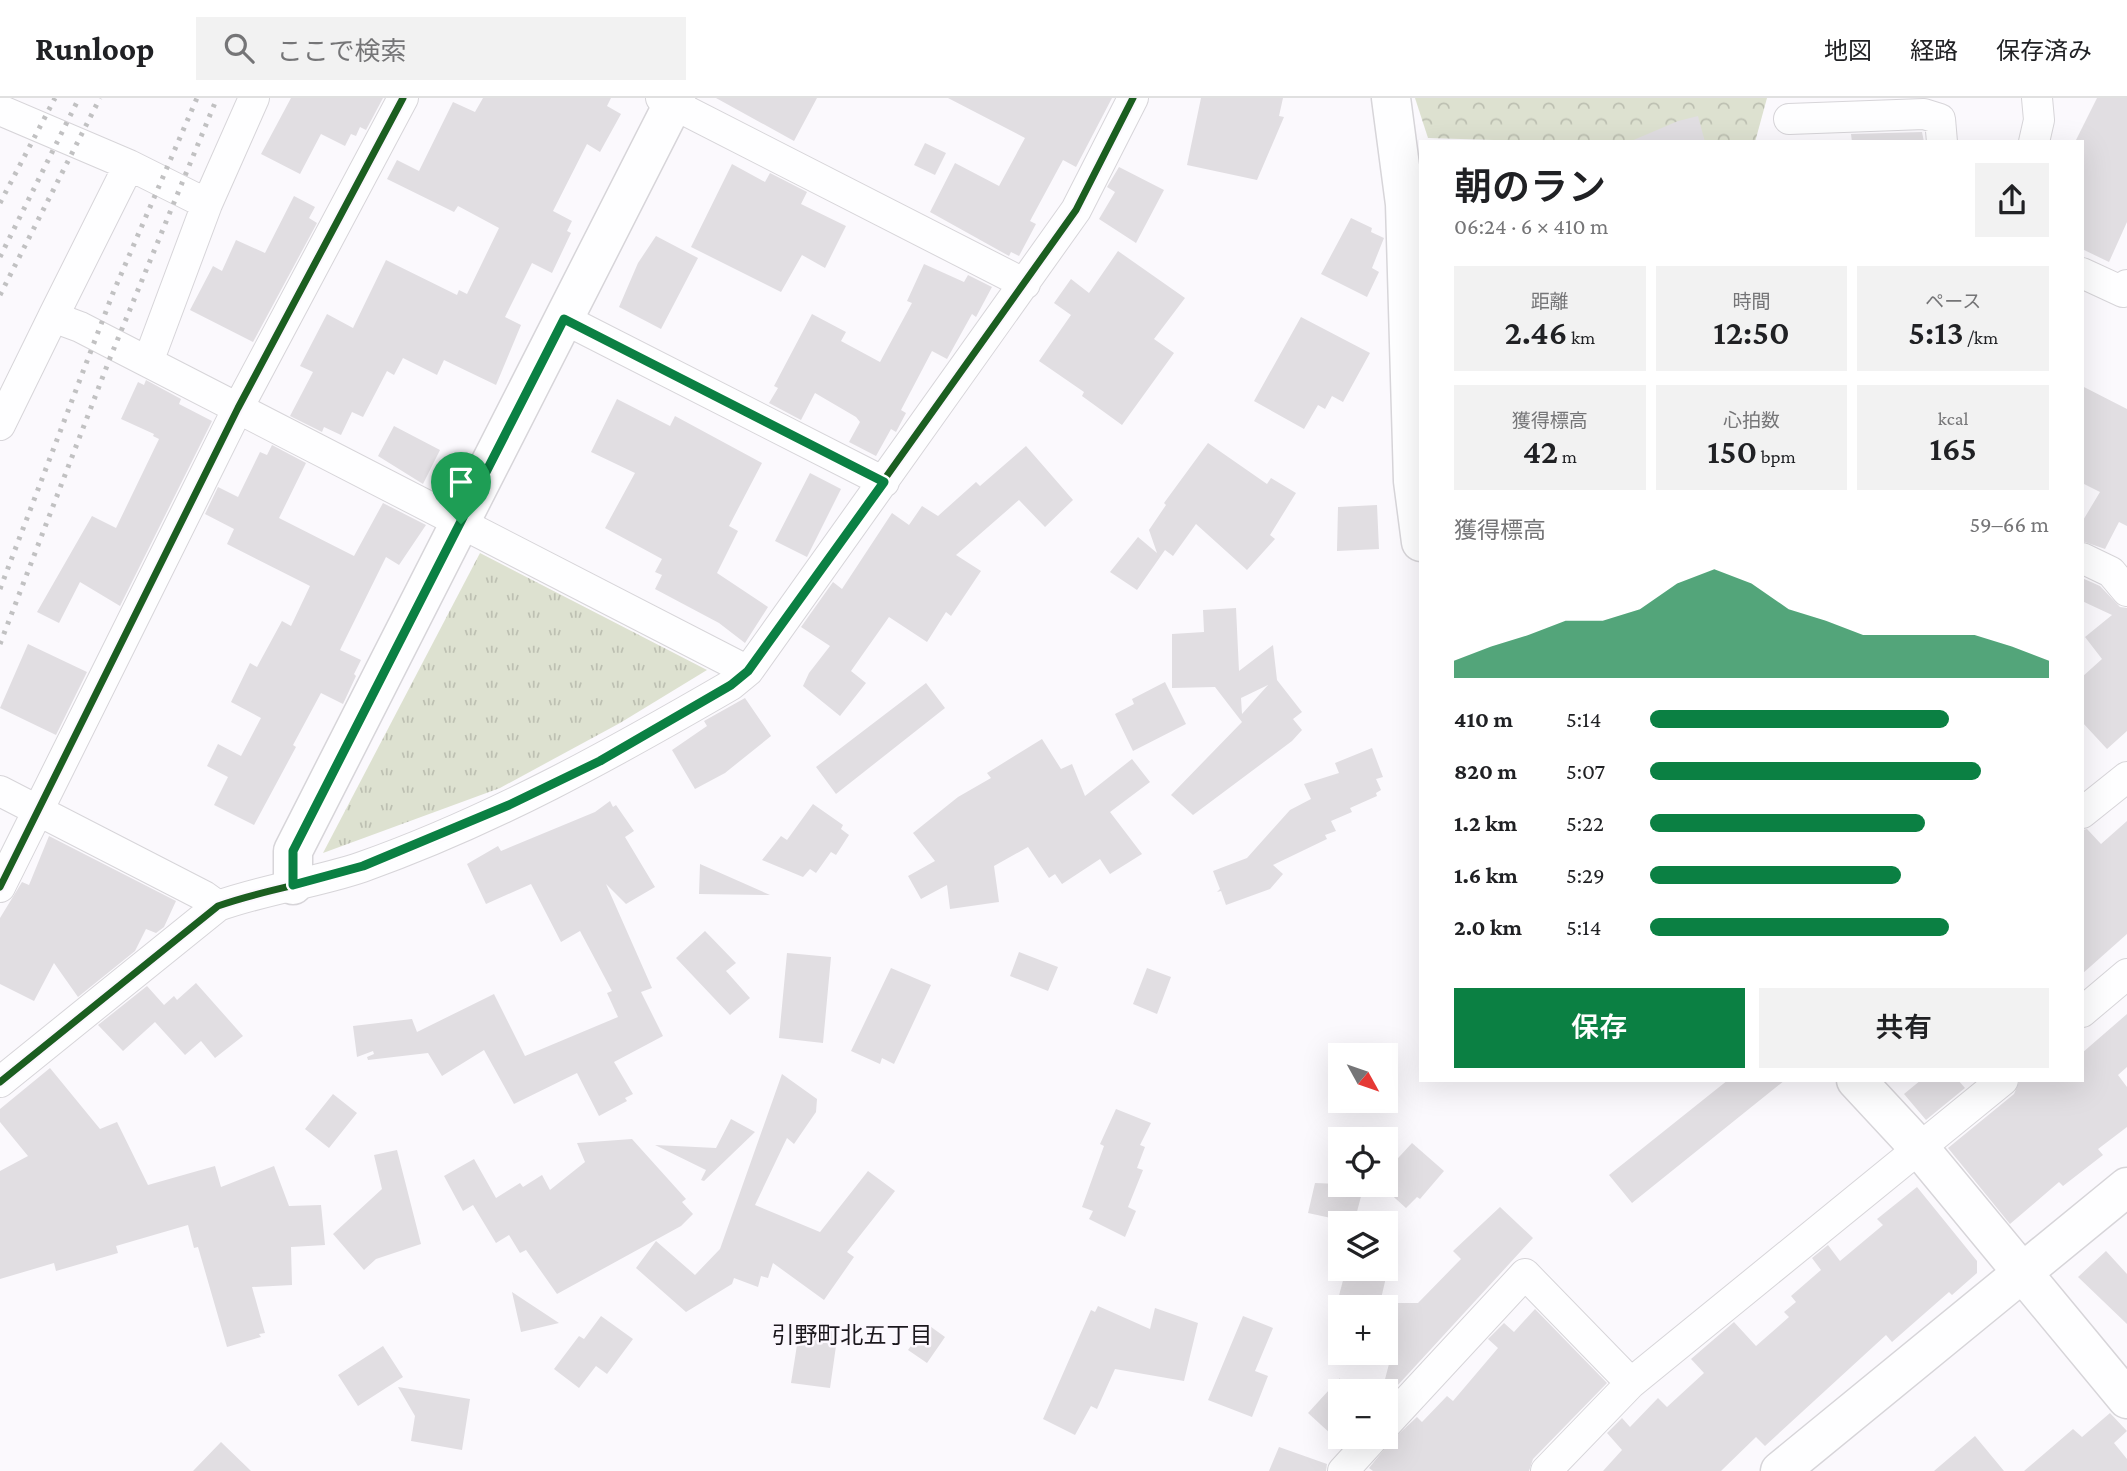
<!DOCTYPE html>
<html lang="ja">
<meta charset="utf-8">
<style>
:root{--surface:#fff;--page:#f2f2f2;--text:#202124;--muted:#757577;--line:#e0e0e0;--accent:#0b8043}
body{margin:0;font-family:"Crimson Pro","Noto Sans JP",serif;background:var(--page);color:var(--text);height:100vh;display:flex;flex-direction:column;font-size:26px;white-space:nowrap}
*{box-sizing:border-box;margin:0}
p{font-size:23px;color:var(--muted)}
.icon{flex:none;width:38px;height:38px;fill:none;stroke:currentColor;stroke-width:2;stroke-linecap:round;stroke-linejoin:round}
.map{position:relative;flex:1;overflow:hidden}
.drawer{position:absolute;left:1419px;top:42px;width:665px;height:942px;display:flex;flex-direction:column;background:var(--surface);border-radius:0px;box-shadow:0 7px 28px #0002}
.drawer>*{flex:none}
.needle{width:46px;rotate:130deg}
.tools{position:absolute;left:1328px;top:945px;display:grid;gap:14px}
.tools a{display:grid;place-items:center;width:70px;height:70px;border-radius:0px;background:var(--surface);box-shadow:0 7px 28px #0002;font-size:35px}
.pin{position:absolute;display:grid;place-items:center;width:60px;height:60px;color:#fff;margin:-72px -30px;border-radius:50% 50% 50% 0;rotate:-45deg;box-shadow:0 0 7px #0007}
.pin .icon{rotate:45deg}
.round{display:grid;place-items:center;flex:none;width:74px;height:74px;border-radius:0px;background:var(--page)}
.summary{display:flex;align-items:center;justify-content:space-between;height:119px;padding:0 35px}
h1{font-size:38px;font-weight:600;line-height:52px}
.figures{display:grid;grid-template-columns:repeat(3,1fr);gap:10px;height:119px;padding:7px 35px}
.figures div{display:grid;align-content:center;border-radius:0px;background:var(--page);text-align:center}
.figures b{font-size:35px;font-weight:600}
.figures small{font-size:19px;font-weight:400}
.figures p{font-size:19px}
.chart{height:196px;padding:14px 35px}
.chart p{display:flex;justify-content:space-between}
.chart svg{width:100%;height:126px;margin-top:7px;fill:var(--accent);opacity:.7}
.cta{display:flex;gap:14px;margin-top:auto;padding:14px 35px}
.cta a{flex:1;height:80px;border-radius:0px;background:var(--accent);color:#fff;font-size:28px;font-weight:600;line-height:80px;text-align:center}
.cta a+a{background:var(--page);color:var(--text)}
ul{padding:0 35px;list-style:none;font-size:23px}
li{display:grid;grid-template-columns:112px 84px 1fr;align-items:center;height:52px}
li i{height:18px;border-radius:9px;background:var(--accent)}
header{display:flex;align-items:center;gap:42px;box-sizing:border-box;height:98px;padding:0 35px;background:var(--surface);border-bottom:2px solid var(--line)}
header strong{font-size:33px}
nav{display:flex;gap:38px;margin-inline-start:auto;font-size:24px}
.search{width:490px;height:63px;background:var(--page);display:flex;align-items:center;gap:18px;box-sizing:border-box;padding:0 24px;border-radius:0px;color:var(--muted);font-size:26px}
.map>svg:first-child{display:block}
</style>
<header>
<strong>Runloop</strong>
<div class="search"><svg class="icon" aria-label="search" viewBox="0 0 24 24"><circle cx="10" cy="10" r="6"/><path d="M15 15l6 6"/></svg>ここで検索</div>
<nav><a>地図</a><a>経路</a><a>保存済み</a></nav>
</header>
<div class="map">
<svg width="2127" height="1373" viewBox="0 0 2127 1373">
<defs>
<pattern id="forest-crowns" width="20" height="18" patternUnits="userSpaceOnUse" patternTransform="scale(1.75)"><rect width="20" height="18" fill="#dde1d0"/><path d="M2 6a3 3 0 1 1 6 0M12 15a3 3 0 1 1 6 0" fill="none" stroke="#bdc0b2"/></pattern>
<pattern id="park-tufts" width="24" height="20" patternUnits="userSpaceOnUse" patternTransform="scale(1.75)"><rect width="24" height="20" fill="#dde1d0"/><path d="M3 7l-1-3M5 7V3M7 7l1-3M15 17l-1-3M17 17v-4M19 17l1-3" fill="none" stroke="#bdc0b2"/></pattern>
</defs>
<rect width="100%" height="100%" fill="#fbf9fd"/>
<!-- forest -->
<path fill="url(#forest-crowns)" d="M 1415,0 L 1767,0 L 1755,44 L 1557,44 L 1428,40 Z"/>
<!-- park -->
<path fill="url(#park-tufts)" d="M 480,455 L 707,572 L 620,625 L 500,690 L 323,755 Z"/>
<!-- building -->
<path fill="#e1dee2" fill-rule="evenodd" d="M 291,0 L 383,0 L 366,32 L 360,29 L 356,38 L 351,36 L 345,48 L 321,36 L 300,76 L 261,56 Z
M 483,0 L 611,0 L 607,8 L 621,16 L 600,54 L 587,46 L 553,113 L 572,123 L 567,133 L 571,135 L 552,175 L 532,165 L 505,219 L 521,227 L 496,287 L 444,262 L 437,277 L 403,260 L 394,277 L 387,273 L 363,319 L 352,314 L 341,337 L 324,329 L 322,334 L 290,318 L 313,274 L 300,268 L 327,216 L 353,230 L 386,162 L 457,197 L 459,192 L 467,196 L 499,130 L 458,108 L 454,114 L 387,81 L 397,62 L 419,73 L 453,4 L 475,14 Z
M 716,0 L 817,0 L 794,43 Z
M 948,0 L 1112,0 L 1076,69 L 1063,62 L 1030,123 L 1036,126 L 1019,158 L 1011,154 L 1009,158 L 930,114 L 955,65 L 999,88 L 1025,40 Z
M 1201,0 L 1283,0 L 1279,18 L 1284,19 L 1257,82 L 1187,67 Z
M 2097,0 L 2127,0 L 2127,124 L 2109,164 L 2082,151 L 2082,44 L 2075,44 Z
M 1698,18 L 1705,44 L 1629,44 L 1678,23 Z
M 1922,34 L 1924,44 L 1852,44 L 1851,36 Z
M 925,45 L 946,55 L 935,77 L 914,67 Z
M 732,66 L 765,84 L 770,75 L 807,94 L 801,106 L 846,128 L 825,170 L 802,157 L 781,194 L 691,149 Z
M 1119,69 L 1164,92 L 1136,145 L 1099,121 L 1115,94 L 1107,89 Z
M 294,98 L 315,109 L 309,120 L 317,125 L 253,244 L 190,212 L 213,168 L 222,173 L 236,142 L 265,155 Z
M 1351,120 L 1372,130 L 1371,134 L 1384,140 L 1372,170 L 1379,174 L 1367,199 L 1321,176 Z
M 656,138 L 698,160 L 661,231 L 619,209 L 638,165 Z
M 1118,153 L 1185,200 L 1154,241 L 1174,255 L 1122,327 L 1082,298 L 1084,294 L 1039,263 L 1071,217 L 1054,205 L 1071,181 L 1089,195 Z
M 924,166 L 964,184 L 968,177 L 992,189 L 976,219 L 972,216 L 947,261 L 932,253 L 901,312 L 906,315 L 896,334 L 891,331 L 876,358 L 849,344 L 860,324 L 856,319 L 815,295 L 801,322 L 769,305 L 778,290 L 774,288 L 812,216 L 846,234 L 841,243 L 880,264 L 912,205 L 907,203 Z
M 1301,219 L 1370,255 L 1343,304 L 1332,298 L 1325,311 L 1318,307 L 1304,331 L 1254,303 Z
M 146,282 L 181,301 L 179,306 L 212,323 L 120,508 L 80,484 L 59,525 L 37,514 L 92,418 L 116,430 L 159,341 L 153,338 L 154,336 L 121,321 L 138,284 L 144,287 Z
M 2082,288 L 2127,311 L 2127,428 L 2119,424 L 2105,451 L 2082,443 L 2082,424 L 2100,394 L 2082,385 Z
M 617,301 L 670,328 L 675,318 L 762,365 L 729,428 L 738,433 L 717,475 L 768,509 L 745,545 L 719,525 L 655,491 L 662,477 L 655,474 L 662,461 L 605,430 L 635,375 L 591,354 Z
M 394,328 L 440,352 L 423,386 L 378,358 Z
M 1208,345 L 1267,386 L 1271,380 L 1296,395 L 1270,437 L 1275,441 L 1247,472 L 1196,426 L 1173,458 L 1165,452 L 1137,492 L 1110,474 L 1138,439 L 1157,455 L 1149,432 L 1166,407 L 1164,405 Z
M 272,347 L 306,365 L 279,420 L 354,458 L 383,405 L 426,427 L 399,467 L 386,459 L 340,552 L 361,562 L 354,576 L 356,578 L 343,606 L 321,595 L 293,647 L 296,649 L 254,727 L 214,707 L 228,679 L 207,668 L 218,646 L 241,658 L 261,620 L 231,604 L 250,565 L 257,569 L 282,523 L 291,528 L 310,488 L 227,446 L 234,431 L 205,416 L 218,389 L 238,399 L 260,354 L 267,357 Z
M 1026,348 L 1073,402 L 1045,429 L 1019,402 L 956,457 L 981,473 L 951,518 L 946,514 L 927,544 L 889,519 L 851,573 L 866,585 L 840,618 L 803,588 L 809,575 L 830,548 L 801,529 L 833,484 L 842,491 L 892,415 L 909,427 L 922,408 L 938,418 L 976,384 L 980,388 Z
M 810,375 L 841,391 L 807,459 L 775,443 Z
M 1377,407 L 1379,451 L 1337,453 L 1338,409 Z
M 2082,480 L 2100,488 L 2120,509 L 2127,510 L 2127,633 L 2107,651 L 2082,624 L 2082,579 L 2102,561 L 2085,539 L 2112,517 L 2082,503 Z
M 1236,510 L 1239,573 L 1273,547 L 1277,582 L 1302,614 L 1293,621 L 1302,632 L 1292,643 L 1193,717 L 1171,697 L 1242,624 L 1215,589 L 1172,590 L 1172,536 L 1204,534 L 1203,512 ZM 1268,587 L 1242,616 L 1241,600 Z
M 28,546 L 87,574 L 56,637 L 0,610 Z
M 1165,584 L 1186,626 L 1133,653 L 1115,616 L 1134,606 L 1132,601 Z
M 926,585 L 945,610 L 836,696 L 816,669 Z
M 745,600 L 771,638 L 725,675 L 695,691 L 672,652 L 707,628 L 704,623 Z
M 1042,641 L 1061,671 L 1072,666 L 1085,698 L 1132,661 L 1150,684 L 1110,714 L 1142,756 L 1110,776 L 1100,761 L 1062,786 L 1055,776 L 1049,780 L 1028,749 L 994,768 L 999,804 L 950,811 L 947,787 L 921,801 L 908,778 L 935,763 L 913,735 L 958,699 L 991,680 L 987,675 Z
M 1372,650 L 1383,679 L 1376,681 L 1381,692 L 1376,695 L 1377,698 L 1350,710 L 1352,714 L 1331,723 L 1336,733 L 1325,737 L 1327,741 L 1273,767 L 1283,776 L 1270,791 L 1226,807 L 1221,793 L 1217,794 L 1220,791 L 1213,773 L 1247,760 L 1290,712 L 1311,701 L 1304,686 L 1339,675 L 1335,665 Z
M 610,703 L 613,709 L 616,707 L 634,733 L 625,739 L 655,789 L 626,806 L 606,786 L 652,890 L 641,894 L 663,938 L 614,964 L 633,996 L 625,1000 L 627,1003 L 599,1018 L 577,975 L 514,1006 L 484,952 L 442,978 L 428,955 L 368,962 L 367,959 L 374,956 L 373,953 L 357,959 L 353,928 L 412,921 L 417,934 L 494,896 L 525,958 L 618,919 L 607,895 L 612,893 L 580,833 L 561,844 L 531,786 L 486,806 L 467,766 L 498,748 L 501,753 L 595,714 Z
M 813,706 L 843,727 L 841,731 L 849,737 L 836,757 L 831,754 L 816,775 L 810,771 L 803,779 L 762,762 L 781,738 L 787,742 Z
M 2127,723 L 2127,836 L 2082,876 L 2082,732 L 2087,731 L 2101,746 Z
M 49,738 L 176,803 L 164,829 L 156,835 L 146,831 L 135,853 L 78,899 L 54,865 L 34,903 L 0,886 L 0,820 L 22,784 L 29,787 Z
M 700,766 L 770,797 L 699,796 Z
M 705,833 L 736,865 L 726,873 L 750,900 L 730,917 L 676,860 Z
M 1019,854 L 1058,869 L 1048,893 L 1010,878 Z
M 787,855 L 831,859 L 823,945 L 779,940 Z
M 891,870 L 931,887 L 894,966 L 882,960 L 880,966 L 851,953 Z
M 1147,870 L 1171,879 L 1157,916 L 1133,906 Z
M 196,885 L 243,938 L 215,960 L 201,943 L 185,957 L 155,924 L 123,953 L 98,927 L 147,888 L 164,907 L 174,898 L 177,902 Z
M 2127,916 L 2127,969 L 2118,977 L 2127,989 L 2127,1029 L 2098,1051 L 2103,1057 L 2063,1088 L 2059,1084 L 2010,1126 L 1948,1050 L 2014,996 L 2020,982 L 2082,982 L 2082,955 Z
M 50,970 L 100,1031 L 117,1024 L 148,1087 L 215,1068 L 221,1089 L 274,1068 L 289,1108 L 321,1107 L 325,1147 L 291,1149 L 292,1187 L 252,1189 L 265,1235 L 259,1236 L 261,1239 L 227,1249 L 198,1149 L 194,1150 L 188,1127 L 116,1148 L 118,1155 L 56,1173 L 54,1165 L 0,1181 L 0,1073 L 28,1058 L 0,1024 L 0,1011 Z
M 782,976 L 817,1001 L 816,1014 L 794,1046 L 787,1040 L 755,1107 L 820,1134 L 868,1073 L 895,1093 L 847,1154 L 854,1159 L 824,1202 L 773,1165 L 768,1180 L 761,1178 L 758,1189 L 734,1180 L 732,1186 L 686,1214 L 636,1170 L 656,1143 L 695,1177 L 720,1151 Z
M 1728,982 L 1785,982 L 1632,1105 L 1609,1077 Z
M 1921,982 L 1958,982 L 1965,990 L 1926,1022 L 1904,996 Z
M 333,996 L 357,1015 L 329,1050 L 305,1031 Z
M 1116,1011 L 1151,1025 L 1140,1047 L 1145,1049 L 1137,1070 L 1143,1072 L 1128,1109 L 1136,1113 L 1125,1139 L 1089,1121 L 1093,1113 L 1082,1109 L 1104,1048 L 1100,1046 Z
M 731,1021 L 755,1034 L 704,1083 L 701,1082 L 706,1072 L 655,1047 L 716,1050 Z
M 632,1041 L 686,1101 L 682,1104 L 693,1116 L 681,1128 L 557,1196 L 526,1152 L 520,1155 L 509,1137 L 496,1145 L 473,1107 L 463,1113 L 444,1078 L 474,1061 L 496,1100 L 520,1085 L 523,1089 L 542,1077 L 550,1092 L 585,1064 L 577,1045 Z
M 1412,1045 L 1444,1073 L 1420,1101 L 1417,1099 L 1406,1110 L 1386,1092 L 1386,1073 Z
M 397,1052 L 421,1146 L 376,1161 L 364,1172 L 333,1136 L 382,1091 L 374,1057 Z
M 1315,1085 L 1364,1087 L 1354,1125 L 1308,1115 Z
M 1917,1089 L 1977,1163 L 1977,1175 L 1952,1197 L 1949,1194 L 1892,1244 L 1886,1237 L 1765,1348 L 1756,1339 L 1721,1373 L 1603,1373 L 1622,1352 L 1607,1335 L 1622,1320 L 1630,1329 L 1658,1300 L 1667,1309 L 1704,1275 L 1691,1261 L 1734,1224 L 1756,1248 L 1789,1219 L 1784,1214 L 1796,1204 L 1791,1198 L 1821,1172 L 1812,1160 L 1828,1147 L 1840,1163 L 1883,1127 L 1877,1121 Z
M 1500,1109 L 1533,1140 L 1386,1300 L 1386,1293 L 1382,1293 L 1390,1262 L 1384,1261 L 1388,1205 L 1418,1205 L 1461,1161 L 1453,1153 Z
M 2106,1153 L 2127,1176 L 2127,1226 L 2078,1179 Z
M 1346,1171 L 1388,1171 L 1379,1209 L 1336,1209 Z
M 512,1194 L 559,1225 L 521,1234 Z
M 1098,1208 L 1150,1231 L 1155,1210 L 1198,1225 L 1184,1283 L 1115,1271 L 1097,1311 L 1091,1308 L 1075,1337 L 1043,1321 L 1091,1212 L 1095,1214 Z
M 1535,1211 L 1607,1285 L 1533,1361 L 1529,1373 L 1373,1373 L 1369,1370 L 1391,1343 L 1417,1319 L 1422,1324 L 1447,1298 L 1453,1303 L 1498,1250 L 1488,1241 L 1504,1225 L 1514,1234 Z
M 601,1218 L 633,1241 L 607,1276 L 596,1268 L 579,1290 L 554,1271 L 579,1238 L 584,1241 Z
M 1243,1218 L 1273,1230 L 1255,1273 L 1268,1278 L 1252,1319 L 1208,1302 Z
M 927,1226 L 945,1239 L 927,1265 L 908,1252 Z
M 800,1228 L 838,1234 L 830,1290 L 791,1285 Z
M 383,1248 L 403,1279 L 358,1308 L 338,1277 Z
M 1340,1280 L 1340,1339 L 1351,1339 L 1343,1347 L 1308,1315 Z
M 398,1289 L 470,1301 L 462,1352 L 411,1343 L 415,1318 Z
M 2110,1315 L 2127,1333 L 2114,1345 L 2127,1361 L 2127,1373 L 2024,1373 L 2073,1331 L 2082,1339 Z
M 1975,1338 L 2004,1373 L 1934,1373 Z
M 221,1344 L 251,1373 L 193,1373 Z
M 1279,1349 L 1327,1366 L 1326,1373 L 1269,1373 Z"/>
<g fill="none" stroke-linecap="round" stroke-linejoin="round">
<defs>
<path id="street" d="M 661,0 L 1025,186
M 0,12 L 129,67 L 207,106 L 254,0
M 1789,21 L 1924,16 L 1940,21 L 1942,44
M 2034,44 L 2039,22 L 2037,0
M 129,67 L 53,219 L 80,229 L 148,264
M 207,106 L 148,264 L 748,573
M 2082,175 L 2123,194 L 2127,187
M 564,221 L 884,384
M 0,327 L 53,219
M 2082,460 L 2111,474 L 2127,493
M 0,693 L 204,798 L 218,808
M 2082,715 L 2127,679
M 0,789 L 238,310 L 403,0
M 2082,914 L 2127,876
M 0,984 L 218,808 C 265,791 315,785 362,769 C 492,723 612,656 731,587 L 748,573 L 1076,112 L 1133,0
M 1386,1326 L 1525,1176 L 1631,1285
M 1343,1373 L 1374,1339
M 1546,1373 L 1631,1285 L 2003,982"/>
<path id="secondary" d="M 1391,0 L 1405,106 L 1413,383 L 1421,444
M 293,787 L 293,753 L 676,0
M 1856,982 L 1921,1052 L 2127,1301
M 1780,1373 L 2127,1089"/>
</defs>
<!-- street casing -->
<use href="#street" stroke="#d7d5d9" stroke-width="32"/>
<!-- secondary casing -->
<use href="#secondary" stroke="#d7d5d9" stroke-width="41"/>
<!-- street -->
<use href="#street" stroke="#fefeff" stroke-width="30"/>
<!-- secondary -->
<use href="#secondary" stroke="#fefeff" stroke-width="38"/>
<!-- rail -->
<path stroke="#c1c1c2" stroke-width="5" stroke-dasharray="3.5 7" stroke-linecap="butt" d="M 0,105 L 55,0
M 0,159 L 79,0
M 0,197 L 100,0
M 0,491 L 113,195 L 197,0
M 0,546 L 110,260 L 217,0"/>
<defs>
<path id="cycleway" d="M 0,789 L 238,310 L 403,0
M 0,984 L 218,808 C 265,791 315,785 362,769 C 492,723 612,656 731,587 L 748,573 L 1076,112 L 1133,0"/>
</defs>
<!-- cycleway casing -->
<use href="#cycleway" stroke="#fcf8fe" stroke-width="11"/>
<!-- cycleway -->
<use href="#cycleway" stroke="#1b5e20" stroke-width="7"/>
</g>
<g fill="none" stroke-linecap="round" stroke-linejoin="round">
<defs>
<path id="route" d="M 564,221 L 884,384 L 748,573 L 731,587 L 600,663 L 509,707 L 363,768 L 293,787 L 293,753 Z"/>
</defs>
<!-- route casing -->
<use href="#route" stroke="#fff" stroke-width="14"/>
<!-- route -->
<use href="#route" stroke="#0b8043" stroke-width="9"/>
</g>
<g text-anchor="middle" stroke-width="5" stroke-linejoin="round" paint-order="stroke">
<!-- neighbourhood labels -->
<g font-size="23" fill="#1b181d" stroke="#fcf8fe">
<text x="852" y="1245">引野町北五丁目</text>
</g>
</g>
</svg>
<div class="tools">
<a><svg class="needle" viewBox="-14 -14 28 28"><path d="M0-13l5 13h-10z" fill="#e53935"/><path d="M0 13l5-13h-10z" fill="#757577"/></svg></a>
<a><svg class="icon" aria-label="locate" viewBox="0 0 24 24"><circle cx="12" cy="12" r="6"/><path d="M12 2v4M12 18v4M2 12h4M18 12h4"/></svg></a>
<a><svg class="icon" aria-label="layers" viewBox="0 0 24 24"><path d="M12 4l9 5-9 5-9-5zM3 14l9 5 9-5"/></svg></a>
<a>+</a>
<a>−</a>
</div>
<div class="pin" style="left:461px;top:426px;background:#1e9e55"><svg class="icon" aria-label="arrive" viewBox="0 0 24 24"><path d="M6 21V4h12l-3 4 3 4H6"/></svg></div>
<section class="drawer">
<div class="summary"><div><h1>朝のラン</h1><p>06:24 · 6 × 410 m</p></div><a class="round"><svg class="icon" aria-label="share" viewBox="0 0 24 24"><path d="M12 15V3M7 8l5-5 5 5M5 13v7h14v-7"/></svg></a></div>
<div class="figures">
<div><p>距離</p><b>2.46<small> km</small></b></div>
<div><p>時間</p><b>12:50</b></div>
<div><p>ペース</p><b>5:13<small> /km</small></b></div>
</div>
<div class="figures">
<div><p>獲得標高</p><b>42<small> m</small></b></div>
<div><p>心拍数</p><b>150<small> bpm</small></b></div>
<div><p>kcal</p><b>165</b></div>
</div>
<div class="chart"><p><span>獲得標高</span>59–66 m</p>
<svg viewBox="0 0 160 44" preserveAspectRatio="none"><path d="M0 44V38L10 33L20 29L30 24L40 24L50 20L60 11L70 6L80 11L90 20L100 24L110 29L120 29L130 29L140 29L150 33L160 38V44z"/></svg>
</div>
<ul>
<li><b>410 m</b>5:14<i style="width:75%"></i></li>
<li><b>820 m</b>5:07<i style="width:83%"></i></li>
<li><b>1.2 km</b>5:22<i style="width:69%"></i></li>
<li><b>1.6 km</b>5:29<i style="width:63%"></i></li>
<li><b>2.0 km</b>5:14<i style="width:75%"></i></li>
</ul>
<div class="cta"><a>保存</a><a>共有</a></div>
</section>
</div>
